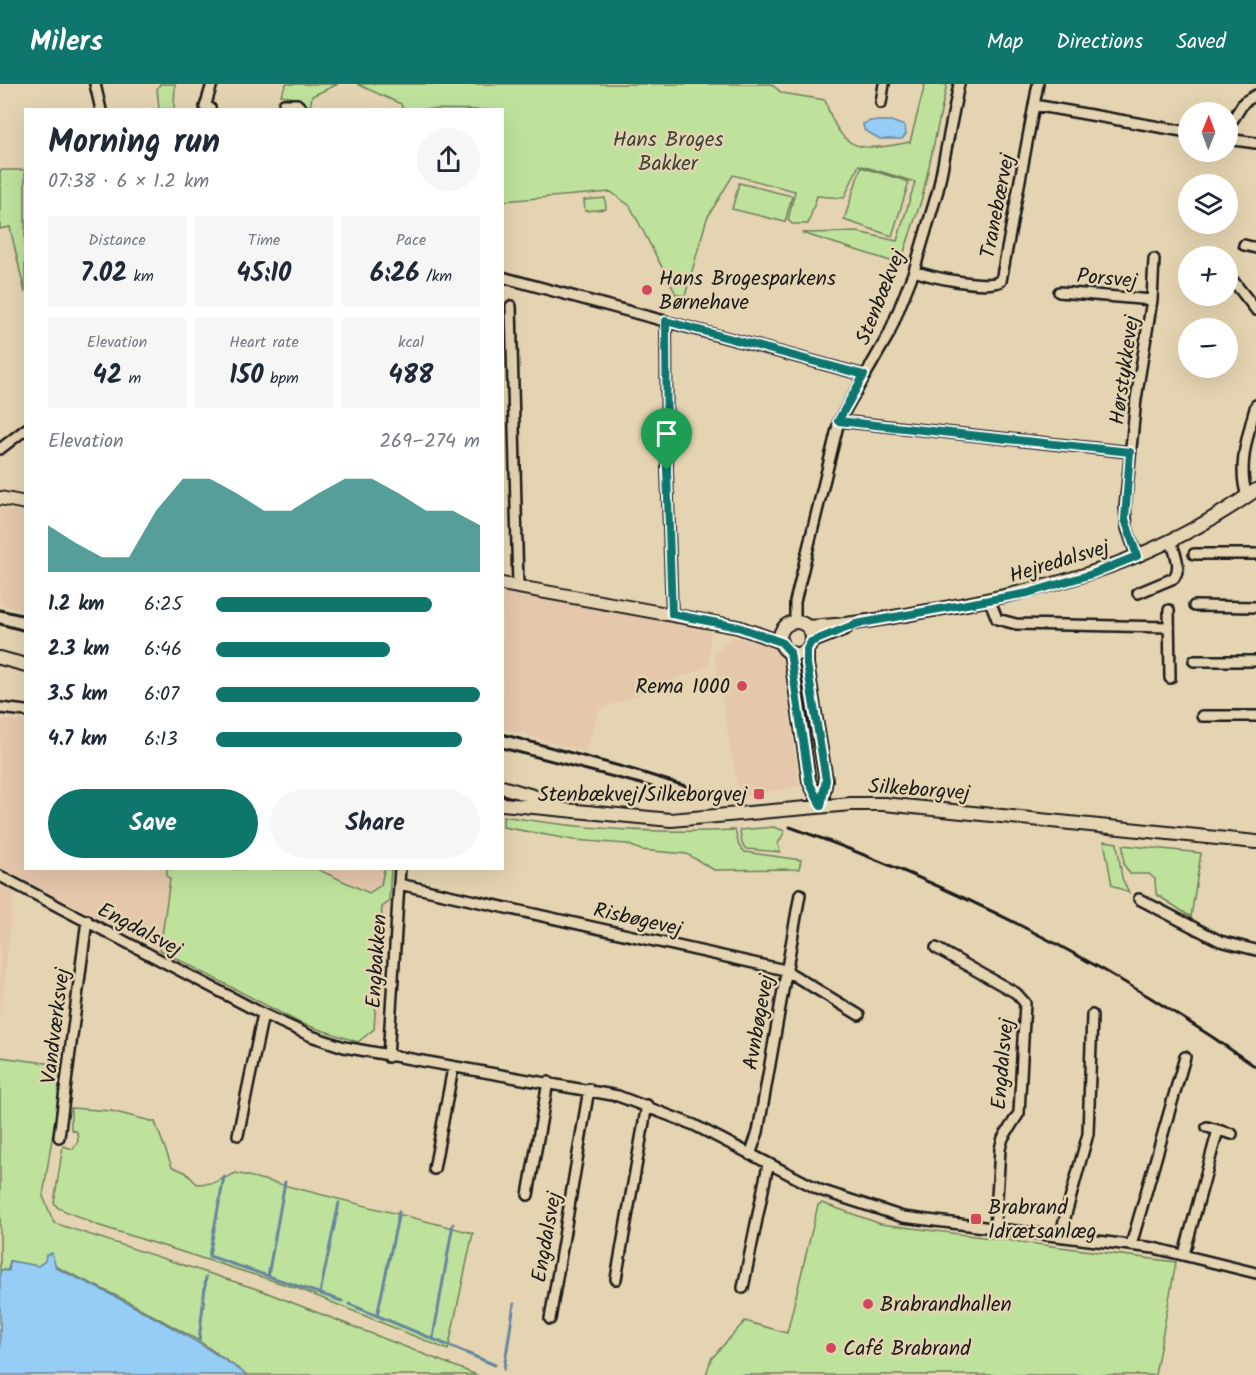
<!DOCTYPE html>
<meta charset="utf-8">
<style>
:root{--surface:#fff;--page:#f6f6f7;--text:#1f2937;--muted:#747a83;--accent:#0f766e}
body{margin:0;font-family:Kalam,sans-serif;background:var(--page);color:var(--text);height:100vh;display:flex;flex-direction:column;font-size:22px;white-space:nowrap}
*{box-sizing:border-box;margin:0}
p{font-size:20px;color:var(--muted)}
.icon{flex:none;width:33px;height:33px;fill:none;stroke:currentColor;stroke-width:2;stroke-linecap:round;stroke-linejoin:round}
.map{position:relative;flex:1;overflow:hidden}
.drawer{position:absolute;left:24px;top:24px;width:480px;height:762px;display:flex;flex-direction:column;background:var(--surface);border-radius:0px;box-shadow:0 6px 24px #0002}
.drawer>*{flex:none}
.needle{width:39px;rotate:1deg}
.fabs{position:absolute;left:1178px;top:18px;display:grid;gap:12px}
.fabs a{display:grid;place-items:center;width:60px;height:60px;border-radius:50%;background:var(--surface);box-shadow:0 6px 24px #0002;font-size:30px}
.pin{position:absolute;display:grid;place-items:center;width:51px;height:51px;color:#fff;margin:-62px -26px;border-radius:50% 50% 50% 0;rotate:-45deg;box-shadow:0 0 6px #0007}
.pin .icon{rotate:45deg}
.round{display:grid;place-items:center;flex:none;width:63px;height:63px;border-radius:32px;background:var(--page)}
.overview{display:flex;align-items:center;justify-content:space-between;height:102px;padding:0 24px}
h1{font-size:33px;font-weight:600;line-height:45px}
.metrics{display:grid;grid-template-columns:repeat(3,1fr);gap:9px;height:102px;padding:6px 24px}
.metrics div{display:grid;align-content:center;border-radius:0px;background:var(--page);text-align:center}
.metrics b{font-size:26px;font-weight:600}
.metrics small{font-size:16px;font-weight:400}
.metrics p{font-size:16px}
.chart{height:168px;padding:12px 24px}
.chart p{display:flex;justify-content:space-between}
.chart svg{width:100%;height:108px;margin-top:6px;fill:var(--accent);opacity:.7}
.action{display:flex;gap:12px;margin-top:auto;padding:12px 24px}
.action a{flex:1;height:69px;border-radius:36px;background:var(--accent);color:#fff;font-size:24px;font-weight:600;line-height:69px;text-align:center}
.action a+a{background:var(--page);color:var(--text)}
ul{padding:0 24px;list-style:none;font-size:20px}
li{display:grid;grid-template-columns:96px 72px 1fr;align-items:center;height:45px}
li i{height:15px;border-radius:8px;background:var(--accent)}
header{display:flex;align-items:center;gap:36px;box-sizing:border-box;height:84px;padding:0 30px;background:var(--accent);color:#fff}
header strong{font-size:28px}
nav{display:flex;gap:33px;margin-inline-start:auto;font-size:21px}
.map>svg:first-child{display:block}
</style>
<header>
<strong>Milers</strong>
<nav><a>Map</a><a>Directions</a><a>Saved</a></nav>
</header>
<div class="map">
<svg width="1256" height="1291" viewBox="0 0 1256 1291">
<rect width="100%" height="100%" fill="#e5d4b1"/>
<filter id="ink" filterUnits="userSpaceOnUse"><feTurbulence type="fractalNoise" baseFrequency=".0167" numOctaves="2"/><feDisplacementMap in="SourceGraphic" scale="12" xChannelSelector="R" yChannelSelector="G"/><feConvolveMatrix kernelMatrix="1 2 1 2 8 2 1 2 1" color-interpolation-filters="sRGB"/></filter>
<g filter="url(#ink)">
<!-- built -->
<path fill="#e5c7ac" d="M 0,425 L 25,429 L 25,527 L 0,520 Z
M 503,509 L 710,544 L 709,582 L 599,626 L 585,668 L 503,644 Z
M 733,553 L 770,562 L 782,576 L 799,702 L 739,713 L 714,570 Z
M 0,635 L 25,638 L 26,784 L 391,785 L 380,940 L 358,958 L 300,939 L 0,783 Z
M 0,802 L 14,808 L 0,939 Z"/>
<!-- green -->
<path fill="#bee29c" stroke="#6d7f5c" stroke-width="1.5" d="M 160,0 L 175,0 L 174,25 L 159,25 L 157,5 Z
M 286,0 L 338,0 L 312,12 L 310,25 L 306,25 L 301,16 L 281,11 Z
M 357,0 L 771,0 L 782,9 L 825,16 C 842,69 860,68 910,58 L 925,0 L 947,0 L 922,114 L 900,180 L 802,149 L 858,148 L 897,157 L 915,98 L 859,81 L 844,114 L 817,112 L 808,140 L 792,140 L 788,136 L 795,107 L 733,91 L 707,134 L 685,212 L 676,210 L 630,122 L 611,108 L 503,117 L 502,26 L 403,25 L 401,20 Z
M 861,83 L 909,98 L 892,152 L 844,136 Z
M 0,86 L 25,86 L 25,209 L 10,143 L 0,145 Z
M 739,99 L 792,112 L 785,138 L 732,125 Z
M 605,114 L 606,125 L 585,127 L 584,116 Z
M 503,732 C 580,745 657,750 735,746 L 739,762 L 745,768 L 801,776 L 799,785 L 714,786 L 687,770 L 641,766 L 627,760 L 574,756 L 503,743 Z
M 773,743 L 785,747 L 778,760 L 780,768 L 746,765 L 742,760 L 740,746 Z
M 1104,757 L 1117,759 L 1122,794 L 1129,809 L 1112,801 Z
M 1123,761 L 1201,769 L 1191,833 L 1156,810 L 1155,795 L 1149,790 L 1130,790 L 1124,781 Z
M 167,785 L 317,785 L 369,809 L 381,801 L 384,785 L 391,785 L 389,818 L 382,823 L 374,945 L 358,958 L 300,939 L 160,866 L 170,795 L 167,792 Z
M 0,973 L 61,981 L 58,1016 L 43,1112 L 54,1139 L 260,1206 L 477,1291 L 247,1291 L 199,1257 L 129,1218 L 45,1177 L 38,1182 L 10,1177 L 8,1186 L 0,1186 Z
M 71,1024 L 111,1027 L 155,1038 L 172,1083 L 185,1088 L 197,1100 L 213,1099 L 236,1089 L 473,1149 L 448,1266 L 302,1206 L 97,1141 L 58,1124 L 54,1119 L 63,1062 L 73,1065 L 78,1057 L 77,1048 L 71,1045 Z
M 822,1119 L 881,1140 L 1176,1178 L 1155,1291 L 706,1291 L 711,1275 L 745,1237 L 787,1249 L 818,1121 Z"/>
<!-- water -->
<path fill="#96cdf5" stroke="#65869e" stroke-width="1.5" d="M 870,37 L 891,37 L 905,42 L 906,50 L 902,55 L 880,55 L 864,46 L 863,40 Z
M 52,1169 L 56,1184 C 123,1215 186,1248 247,1291 L 0,1291 L 0,1186 L 9,1187 L 10,1177 L 38,1182 L 45,1177 L 46,1171 Z"/>
<g fill="none" stroke-linecap="round" stroke-linejoin="round">
<!-- stream -->
<path stroke="#65869e" stroke-width="3" d="M 224,1093 L 209,1172 L 342,1217
M 268,1192 L 285,1098
M 320,1209 L 339,1119
M 349,1220 L 495,1281
M 377,1232 L 399,1128
M 433,1254 L 453,1140
M 199,1257 L 206,1193
M 504,1285 L 514,1220"/>
<defs>
<path id="street" d="M 95,0 L 101,26
M 881,19 L 884,0
M 284,20 L 297,20 L 303,26
M 1034,21 L 1188,48
M 210,24 L 205,23 L 212,0
M 1227,45 L 1244,18 L 1256,11
M 1227,55 L 1256,59
M 1244,161 L 1256,164
M 914,187 C 931,193 985,205 1001,197 L 1038,0
M 1227,189 L 1256,226
M 502,193 L 864,291
M 1059,208 L 1152,216
M 511,222 L 518,503
M 666,237 L 667,386 L 672,530
M 839,337 L 1130,368
M 0,365 L 26,345
M 1247,412 C 1237,383 1248,350 1256,321
M 1194,470 L 1256,470
M 1137,473 L 1127,444 L 1125,423 L 1136,315 L 1152,216 L 1154,175
M 1138,509 L 1174,494 C 1182,482 1175,470 1171,457
M 990,517 L 997,535 L 1016,540 L 1169,543
M 1194,522 L 1256,523
M 1169,526 L 1170,594
M 795,538 L 795,518 L 839,337 L 889,250 L 914,187 L 938,106 L 959,0
M 1194,577 L 1256,577
M 0,624 L 26,627
M 1202,632 L 1256,632
M 0,792 L 263,930 L 311,952 L 344,963 L 618,1012 L 694,1041 L 820,1106 L 903,1133 L 1154,1164 L 1256,1189
M 399,800 L 785,886 L 859,931
M 1139,815 L 1220,857 L 1256,866
M 936,864 L 1016,909 L 1025,919 L 1019,1029 L 1003,1054 L 1000,1065 L 995,1145
M 388,973 L 400,784
M 1207,1043 L 1232,1050
M 238,1051 L 263,930
M 59,1053 L 87,836
M 750,1071 L 758,1048 L 800,810
M 434,1085 L 453,984
M 528,1111 L 548,998
M 1060,1152 L 1088,1050 L 1092,931
M 1131,1161 L 1185,973
M 1184,1170 L 1218,1046
M 616,1195 L 647,1021
M 743,1204 L 768,1081
M 550,1235 L 589,1005"/>
<path id="secondary" d="M 0,414 L 26,419
M 502,500 L 738,543 L 781,558
M780 554a16 16 0 1 1 32 0a16 16 0 1 1-32 0Z
M 808,543 C 852,541 895,533 939,525 C 1057,504 1156,477 1256,406
M 811,558 L 846,544
M 807,565 L 807,580 L 826,696 L 821,722
M 790,568 L 809,697 L 821,722
M 0,574 L 26,581
M 502,703 L 557,719
M 502,720 L 671,736 L 851,720 L 884,720 L 1256,758"/>
</defs>
<!-- street casing -->
<use href="#street" stroke="#1c1c1c" stroke-width="14"/>
<!-- secondary casing -->
<use href="#secondary" stroke="#1c1c1c" stroke-width="16"/>
<!-- street -->
<use href="#street" stroke="#e5d4b1" stroke-width="9"/>
<!-- secondary -->
<use href="#secondary" stroke="#e5d4b1" stroke-width="12"/>
<!-- rail -->
<path stroke="#1c1c1c" stroke-width="3" d="M 0,526 L 26,532
M 0,540 L 26,547
M 502,650 L 634,686 L 730,716
M 502,664 L 691,713
M 790,743 C 956,802 1112,881 1256,983"/>
</g>
</g>
<g fill="none" stroke-linecap="round" stroke-linejoin="round" filter="url(#ink)">
<defs>
<path id="route" d="M 666,237 L 864,291 L 838,337 L 1130,368 L 1125,435 L 1137,472 L 1092,490 L 1028,509 L 856,540 L 811,558 L 807,565 L 807,580 L 826,696 L 821,722 L 809,698 L 790,568 L 781,558 L 738,543 L 672,530 L 667,386 Z"/>
</defs>
<!-- route casing -->
<use href="#route" stroke="#fff" stroke-width="12"/>
<!-- route -->
<use href="#route" stroke="#0f766e" stroke-width="8"/>
</g>
<!-- markers -->
<g fill="#d1495b" stroke="#e5d4b1" stroke-width="2">
<circle cx="647" cy="206" r="6"/>
<circle cx="742" cy="602" r="6"/>
<rect x="753" y="704" width="12" height="12" rx="3"/>
<rect x="970" y="1129" width="12" height="12" rx="3"/>
<circle cx="868" cy="1220" r="6"/>
<circle cx="831" cy="1264" r="6"/>
</g>
<g text-anchor="middle" stroke-width="5" stroke-linejoin="round" paint-order="stroke">
<!-- park labels -->
<g font-size="21" fill="#3c4436" stroke="#e5d4b1">
<text x="668" y="62">Hans Broges<tspan x="668" dy="24">Bakker</tspan></text>
</g>
<!-- street labels -->
<g font-size="21" fill="#1c1c1c" stroke="#e5d4b1">
<text transform="translate(997 122) rotate(-79)" y="7">Tranebærvej</text>
<text transform="translate(1107 194) rotate(5)" y="7">Porsvej</text>
<text transform="translate(880 213) rotate(-68)" y="7">Stenbækvej</text>
<text transform="translate(1124 286) rotate(-82)" y="7">Hørstykkevej</text>
<text transform="translate(1059 477) rotate(-17)" y="7">Hejredalsvej</text>
<text transform="translate(919 705) rotate(4)" y="7">Silkeborgvej</text>
<text transform="translate(638 835) rotate(13)" y="7">Risbøgevej</text>
<text transform="translate(140 845) rotate(28)" y="7">Engdalsvej</text>
<text transform="translate(376 877) rotate(-86)" y="7">Engbakken</text>
<text transform="translate(758 938) rotate(-80)" y="7">Avnbøgevej</text>
<text transform="translate(55 942) rotate(-83)" y="7">Vandværksvej</text>
<text transform="translate(1002 980) rotate(-85)" y="7">Engdalsvej</text>
<text transform="translate(546 1153) rotate(-80)" y="7">Engdalsvej</text>
</g>
<!-- poi labels -->
<g font-size="21" fill="#1c1c1c" stroke="#e5d4b1" text-anchor="start">
<text x="659" y="201">Hans Brogesparkens<tspan x="659" dy="24">Børnehave</tspan></text>
<text x="730" y="609" text-anchor="end">Rema 1000</text>
<text x="747" y="717" text-anchor="end">Stenbækvej/Silkeborgvej</text>
<text x="988" y="1130">Brabrand<tspan x="988" dy="24">Idrætsanlæg</tspan></text>
<text x="880" y="1227">Brabrandhallen</text>
<text x="843" y="1271">Café Brabrand</text>
</g>
</g>
</svg>
<div class="fabs">
<a><svg class="needle" viewBox="-14 -14 28 28"><path d="M0-13l5 13h-10z" fill="#e53935"/><path d="M0 13l5-13h-10z" fill="#747a83"/></svg></a>
<a><svg class="icon" aria-label="layers" viewBox="0 0 24 24"><path d="M12 4l9 5-9 5-9-5zM3 14l9 5 9-5"/></svg></a>
<a>+</a>
<a>−</a>
</div>
<div class="pin" style="left:667px;top:386px;background:#1e9e55"><svg class="icon" aria-label="arrive" viewBox="0 0 24 24"><path d="M6 21V4h12l-3 4 3 4H6"/></svg></div>
<section class="drawer">
<div class="overview"><div><h1>Morning run</h1><p>07:38 · 6 × 1.2 km</p></div><a class="round"><svg class="icon" aria-label="share" viewBox="0 0 24 24"><path d="M12 15V3M7 8l5-5 5 5M5 13v7h14v-7"/></svg></a></div>
<div class="metrics">
<div><p>Distance</p><b>7.02<small> km</small></b></div>
<div><p>Time</p><b>45:10</b></div>
<div><p>Pace</p><b>6:26<small> /km</small></b></div>
</div>
<div class="metrics">
<div><p>Elevation</p><b>42<small> m</small></b></div>
<div><p>Heart rate</p><b>150<small> bpm</small></b></div>
<div><p>kcal</p><b>488</b></div>
</div>
<div class="chart"><p><span>Elevation</span>269–274 m</p>
<svg viewBox="0 0 160 44" preserveAspectRatio="none"><path d="M0 44V25L10 32L20 38L30 38L40 19L50 6L60 6L70 12L80 19L90 19L100 12L110 6L120 6L130 12L140 19L150 19L160 25V44z"/></svg>
</div>
<ul>
<li><b>1.2 km</b>6:25<i style="width:82%"></i></li>
<li><b>2.3 km</b>6:46<i style="width:66%"></i></li>
<li><b>3.5 km</b>6:07<i style="width:100%"></i></li>
<li><b>4.7 km</b>6:13<i style="width:93%"></i></li>
</ul>
<div class="action"><a>Save</a><a>Share</a></div>
</section>
</div>
